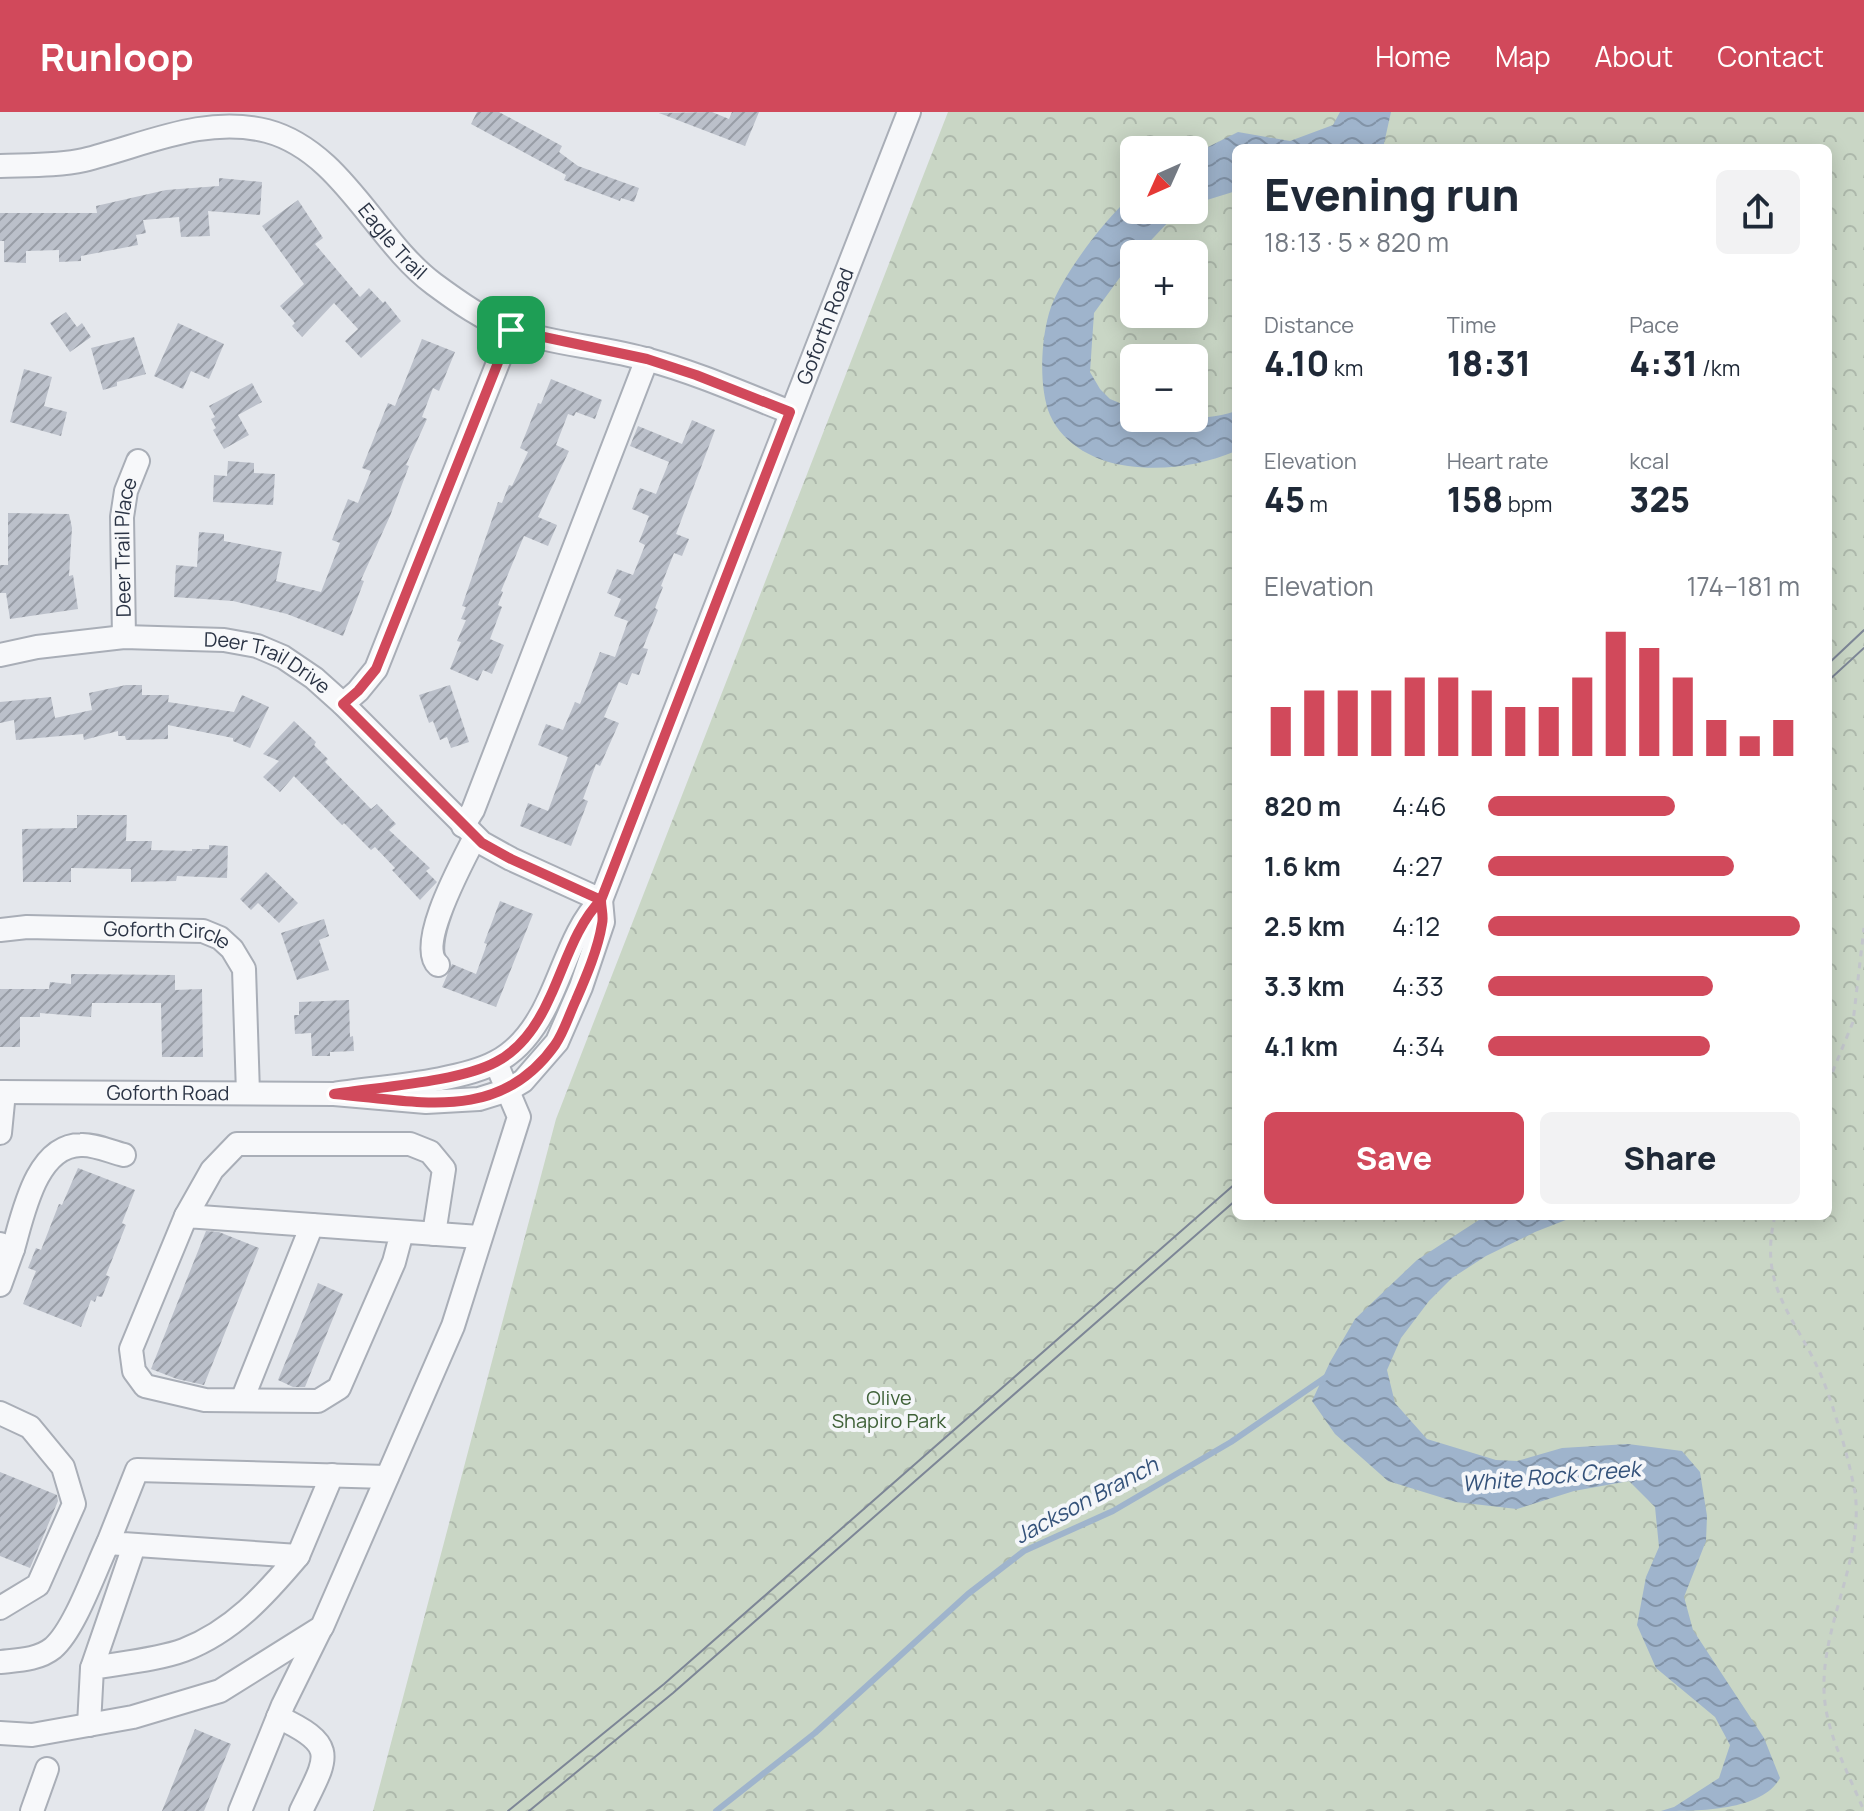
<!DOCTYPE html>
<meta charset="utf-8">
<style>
:root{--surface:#fff;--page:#f2f2f3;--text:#1f2937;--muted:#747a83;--accent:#d1495b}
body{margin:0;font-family:Manrope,sans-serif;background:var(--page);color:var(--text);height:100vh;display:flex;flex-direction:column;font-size:30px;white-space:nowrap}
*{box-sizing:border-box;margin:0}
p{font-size:26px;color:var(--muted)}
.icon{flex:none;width:44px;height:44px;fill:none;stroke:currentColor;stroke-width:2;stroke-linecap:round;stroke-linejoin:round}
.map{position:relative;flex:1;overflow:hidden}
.sheet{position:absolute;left:1232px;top:32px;width:600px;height:1076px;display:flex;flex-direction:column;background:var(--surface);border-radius:12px;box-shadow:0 4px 20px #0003}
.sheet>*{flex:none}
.needle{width:52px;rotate:225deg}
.tools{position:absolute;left:1120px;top:24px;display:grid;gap:16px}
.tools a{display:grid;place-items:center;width:88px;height:88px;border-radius:12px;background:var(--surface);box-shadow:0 4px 20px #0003;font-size:40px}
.pin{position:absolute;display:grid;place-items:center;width:68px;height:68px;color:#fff;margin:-34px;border-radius:16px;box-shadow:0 4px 12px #0006}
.round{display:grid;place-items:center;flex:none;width:84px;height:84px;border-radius:12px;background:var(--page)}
.head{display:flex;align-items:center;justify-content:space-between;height:136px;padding:0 32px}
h1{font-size:44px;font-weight:800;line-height:60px}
.metrics{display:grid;grid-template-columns:repeat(3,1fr);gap:12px;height:136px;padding:8px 32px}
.metrics div{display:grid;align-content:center}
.metrics b{font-size:34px;font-weight:800}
.metrics small{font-size:22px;font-weight:400}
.metrics p{font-size:22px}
.chart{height:224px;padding:16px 32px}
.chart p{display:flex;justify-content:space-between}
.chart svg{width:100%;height:144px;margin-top:8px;stroke:var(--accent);stroke-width:6}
.primary-button{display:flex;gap:16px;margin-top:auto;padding:16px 32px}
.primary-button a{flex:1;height:92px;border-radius:12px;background:var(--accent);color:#fff;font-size:32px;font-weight:800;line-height:92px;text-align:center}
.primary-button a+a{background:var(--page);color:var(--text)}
ul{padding:0 32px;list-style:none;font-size:26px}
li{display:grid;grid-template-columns:128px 96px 1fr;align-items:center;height:60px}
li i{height:20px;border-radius:10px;background:var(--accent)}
header{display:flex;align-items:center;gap:48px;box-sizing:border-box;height:112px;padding:0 40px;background:var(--accent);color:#fff}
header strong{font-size:38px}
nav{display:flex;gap:44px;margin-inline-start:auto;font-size:28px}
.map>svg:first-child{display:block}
</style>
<header>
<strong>Runloop</strong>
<nav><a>Home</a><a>Map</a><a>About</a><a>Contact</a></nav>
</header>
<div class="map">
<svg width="1864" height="1699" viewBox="0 0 1864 1699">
<defs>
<pattern id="park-crowns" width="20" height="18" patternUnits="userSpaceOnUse" patternTransform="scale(2)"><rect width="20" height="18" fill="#c9d6c5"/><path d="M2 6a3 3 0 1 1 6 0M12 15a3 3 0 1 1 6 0" fill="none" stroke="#adb8ab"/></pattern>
<pattern id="water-waves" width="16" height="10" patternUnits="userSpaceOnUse" patternTransform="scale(2)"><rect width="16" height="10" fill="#9fb4cc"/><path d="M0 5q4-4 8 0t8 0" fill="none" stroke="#8293a7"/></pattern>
<pattern id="building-hatch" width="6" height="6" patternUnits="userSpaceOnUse" patternTransform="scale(2)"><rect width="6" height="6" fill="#bbc0ca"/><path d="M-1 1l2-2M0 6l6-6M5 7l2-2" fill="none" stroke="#989da6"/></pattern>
</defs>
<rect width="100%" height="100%" fill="#e4e7ec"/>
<!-- park -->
<path fill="url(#park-crowns)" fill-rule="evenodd" d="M 948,0 L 1864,0 L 1864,1699 L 373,1699 L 556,1007 ZM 1236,36 L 1828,36 L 1828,1104 L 1236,1104 ZM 1134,38 L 1194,38 L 1194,98 L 1134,98 ZM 1134,142 L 1194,142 L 1194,202 L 1134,202 ZM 1134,246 L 1194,246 L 1194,306 L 1134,306 Z"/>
<!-- water -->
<path fill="url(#water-waves)" d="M 1340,0 L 1391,0 L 1383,36 L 1236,36 L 1236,79 L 1194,92 L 1194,42 L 1238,20 L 1290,29 L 1333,13 Z
M 1134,82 L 1134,98 L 1184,98 L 1172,106 L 1138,142 L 1134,142 L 1134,146 L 1094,201 L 1090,260 L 1100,277 L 1110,287 L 1134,297 L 1134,306 C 1168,306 1203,310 1236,299 L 1236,339 C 1202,353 1165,359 1128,354 C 1097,350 1064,334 1050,303 C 1038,275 1041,223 1051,195 C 1064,161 1106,105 1134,82 Z
M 1485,1104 L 1576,1104 L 1535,1120 L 1486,1144 L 1452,1166 L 1429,1189 L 1401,1226 L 1387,1258 L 1395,1291 L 1427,1327 L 1496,1348 L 1517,1349 L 1562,1336 L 1628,1332 L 1682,1339 L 1700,1360 L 1707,1404 L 1706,1429 L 1684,1485 L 1693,1518 L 1764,1626 L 1780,1666 C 1762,1699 1699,1699 1661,1699 L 1674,1695 L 1719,1666 L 1730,1633 L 1715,1605 L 1656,1556 L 1637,1513 L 1646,1465 L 1659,1435 L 1655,1395 L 1629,1369 L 1574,1379 L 1517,1397 L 1456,1390 L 1388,1369 L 1335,1322 L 1312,1289 L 1330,1250 L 1355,1207 L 1417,1148 Z"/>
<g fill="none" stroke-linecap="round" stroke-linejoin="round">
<!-- stream -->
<path stroke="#9fb4cc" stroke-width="6" d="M 716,1699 L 815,1621 L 968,1482 L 1024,1439 L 1113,1399 L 1231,1330 L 1326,1265"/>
</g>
<!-- building -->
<path fill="url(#building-hatch)" d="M 477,0 L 499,0 L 562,34 L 559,40 L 578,54 L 639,76 L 634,90 L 621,86 L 620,89 L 564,68 L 566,63 L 471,12 Z
M 712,0 L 729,7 L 732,0 L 759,0 L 745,34 L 659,1 Z
M 219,66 L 262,70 L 260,103 L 208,99 L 210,124 L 181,125 L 179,105 L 143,108 L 146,121 L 136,123 L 138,133 L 81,144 L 81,149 L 59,150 L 59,138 L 26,139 L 26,151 L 4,150 L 4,129 L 0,129 L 0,101 L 97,101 L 96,94 L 166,78 L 219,74 Z
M 298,88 L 323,126 L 315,132 L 360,185 L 369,176 L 383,191 L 385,189 L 401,209 L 361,246 L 345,229 L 358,217 L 334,191 L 302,225 L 292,214 L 295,211 L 280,194 L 304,172 L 262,114 Z
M 66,200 L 77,215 L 82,211 L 91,225 L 70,240 L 50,211 Z
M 178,211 L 224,232 L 209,267 L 191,259 L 183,277 L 154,264 Z
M 134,225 L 146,262 L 117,270 L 117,274 L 103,278 L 91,236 Z
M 422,227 L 455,240 L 439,279 L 433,276 L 422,305 L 427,307 L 406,353 L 409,354 L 390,404 L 361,468 L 364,469 L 343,524 L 287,502 L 233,489 L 174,485 L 176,453 L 197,455 L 199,420 L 224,422 L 224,429 L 282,440 L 276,469 L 321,480 L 340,431 L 332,428 L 348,387 L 358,391 L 371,359 L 362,356 L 388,291 L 395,294 Z
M 24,257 L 52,265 L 44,294 L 67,300 L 61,324 L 10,310 Z
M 551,267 L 602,288 L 595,307 L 576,300 L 574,304 L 568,302 L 556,333 L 569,339 L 538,405 L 557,413 L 548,434 L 524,424 L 501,479 L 503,480 L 498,493 L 502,495 L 490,527 L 504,533 L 492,562 L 483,558 L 478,569 L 450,557 L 461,530 L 457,529 L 466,508 L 461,507 L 466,495 L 462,494 L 498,390 L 502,391 L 509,373 L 512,374 L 528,340 L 520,336 L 538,291 L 541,292 Z
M 252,271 L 262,290 L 238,303 L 249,323 L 224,337 L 213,318 L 216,316 L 211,307 L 215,305 L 209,294 Z
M 692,308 L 715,318 L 676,422 L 689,427 L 682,444 L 674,441 L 661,474 L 663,475 L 655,496 L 658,498 L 643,536 L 648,537 L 639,563 L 632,561 L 627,573 L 619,570 L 604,605 L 619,611 L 600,654 L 596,652 L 583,687 L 588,689 L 571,734 L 520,714 L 528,691 L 548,699 L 568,645 L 538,633 L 546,612 L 563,618 L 575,590 L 580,592 L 600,540 L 615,545 L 628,509 L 614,504 L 621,487 L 607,481 L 617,457 L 633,463 L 645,433 L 639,430 L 649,404 L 632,397 L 640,376 L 656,382 L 669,350 L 630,334 L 638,314 L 682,332 Z
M 228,349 L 254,351 L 254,361 L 275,362 L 273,393 L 213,390 L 214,363 L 227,364 Z
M 8,401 L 69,402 L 72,416 L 69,464 L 73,463 L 78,497 L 10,507 L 6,481 L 0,481 L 0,453 L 8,453 Z
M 126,573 L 142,573 L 142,583 L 169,583 L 168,590 L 234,600 L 242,583 L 269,595 L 250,636 L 233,629 L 233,626 L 168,613 L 168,627 L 126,628 L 125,624 L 118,624 L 118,619 L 84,628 L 83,622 L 16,628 L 14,608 L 0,611 L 0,590 L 51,585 L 55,606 L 92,598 L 89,581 Z
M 450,573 L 469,630 L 451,636 L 447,625 L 440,628 L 433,609 L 429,611 L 419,583 Z
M 294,609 L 316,630 L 314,633 L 328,647 L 325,650 L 371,697 L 377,692 L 396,712 L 389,718 L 430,756 L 426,759 L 437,770 L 420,788 L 392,758 L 395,756 L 375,735 L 371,738 L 344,711 L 342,713 L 294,664 L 280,680 L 263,665 L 279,649 L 263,642 Z
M 77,703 L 127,703 L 126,729 L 152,729 L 151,738 L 192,739 L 192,737 L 209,737 L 209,733 L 228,734 L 227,766 L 177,764 L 176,769 L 131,770 L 131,757 L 71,756 L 71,770 L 23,770 L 22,717 L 77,716 Z
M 266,760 L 298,791 L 279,811 L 258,791 L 251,798 L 240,787 Z
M 500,789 L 533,802 L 496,895 L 442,875 L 452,852 L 476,862 L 487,832 L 484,831 Z
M 324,807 L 329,824 L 319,828 L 329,858 L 297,868 L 281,821 Z
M 71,862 L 175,863 L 175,878 L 202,877 L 203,945 L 162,945 L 161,891 L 92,891 L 91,905 L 40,901 L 40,905 L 20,905 L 20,935 L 0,935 L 0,877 L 49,877 L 50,870 L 71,872 Z
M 349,888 L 350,925 L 353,924 L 354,939 L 330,940 L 330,944 L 312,944 L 311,921 L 295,922 L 294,903 L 299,903 L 299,890 Z
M 78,1056 L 135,1078 L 122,1111 L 126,1113 L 106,1163 L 110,1165 L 102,1185 L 97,1184 L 95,1190 L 91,1188 L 81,1215 L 23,1192 L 36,1159 L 28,1156 L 36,1136 L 41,1138 L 59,1092 L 62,1093 Z
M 206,1119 L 219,1120 L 259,1136 L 204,1273 L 177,1267 L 151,1257 Z
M 318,1171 L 343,1182 L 305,1275 L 293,1275 L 278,1268 Z
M 0,1360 L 57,1383 L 58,1389 L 30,1456 L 0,1444 Z
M 195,1617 L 231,1632 L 204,1699 L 162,1699 Z"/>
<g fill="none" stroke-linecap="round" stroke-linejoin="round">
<defs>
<g id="minor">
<path id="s1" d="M 0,54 C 27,53 58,54 84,48 C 145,33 204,3 267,19 C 342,39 375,128 434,172 C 457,189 485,209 512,218 C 556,233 604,235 649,248 C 697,261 744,282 790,300"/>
<path id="s2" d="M 124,525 L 122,405 L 126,379 L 138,349"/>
<path id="s3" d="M 0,543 L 37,535 L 124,525 L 224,528 L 257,534 L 283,545 L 314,566 L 343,592 L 482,731 L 511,747 L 601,788"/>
<path d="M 343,592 L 358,579 L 376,557 L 511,218"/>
<path d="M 463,714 L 473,698 L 647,247"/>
<path id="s4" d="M 0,818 L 27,815 L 203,819 L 220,826 L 232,837 L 244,857 L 248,981"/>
<path d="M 438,853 C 416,833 463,749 475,725"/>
<path id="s5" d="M 0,980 L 334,982 L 426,990 L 479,987 L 508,978 L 523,969 L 557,930 L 581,875 L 603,810 L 601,788"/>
<path id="s6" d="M 334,982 C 378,975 459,970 496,950 C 521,937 539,910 550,885 C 565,853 576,813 601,788 L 909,0"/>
<path d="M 0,1021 L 4,980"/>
<path d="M 186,1104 L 212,1058 L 237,1032 L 410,1032 L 430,1040 L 444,1057 L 434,1122"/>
<path d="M 402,1120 L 394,1150 L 339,1276 L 318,1289 L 205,1288 L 145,1274 L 134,1259 L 131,1237 L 186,1104 L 479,1125"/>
<path d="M 0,1132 L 13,1137 C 23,1103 36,1033 81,1033 C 94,1032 111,1040 124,1043"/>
<path d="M 0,1173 L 13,1137"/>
<path d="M 242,1288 L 312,1113"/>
<path d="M 0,1301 L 30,1315 L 63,1355 L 74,1392 L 38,1473 L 0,1496"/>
<path d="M 298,1444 L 332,1363"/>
<path d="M 0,1550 C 18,1548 38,1548 53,1536 C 75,1517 95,1458 108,1431"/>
<path d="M 92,1556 L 134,1434"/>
<path d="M 278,1605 C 340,1634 327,1645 301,1699"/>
<path d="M 89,1613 L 92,1556 C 120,1551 157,1548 184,1538 C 233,1519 265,1483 298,1444 L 108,1431 L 137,1358 L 387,1365"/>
<path d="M 0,1621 L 32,1623 L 133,1605 L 220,1579 L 322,1515 L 453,1214 L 519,1005 L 496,951"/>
<path d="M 32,1699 L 47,1657"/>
<path d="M 240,1699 L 283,1593 L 321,1516"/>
</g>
</defs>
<!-- minor casing -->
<use href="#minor" stroke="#a9aeb7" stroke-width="26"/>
<!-- path -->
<path stroke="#c2c5cb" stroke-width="3" stroke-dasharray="6 6" stroke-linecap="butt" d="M 1828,971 L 1853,910 L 1864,816
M 1775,1104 C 1757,1178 1798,1206 1823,1268 C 1835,1298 1849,1348 1855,1380 C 1864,1447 1822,1511 1824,1578 C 1825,1620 1848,1660 1864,1699"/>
<!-- minor -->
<use href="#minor" stroke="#f7f8fa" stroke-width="22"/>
<!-- tram -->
<path stroke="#7d8696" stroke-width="2" d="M 1828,552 L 1864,518
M 1828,569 L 1864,536
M 508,1699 L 664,1572 L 1236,1071
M 529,1699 L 673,1581 L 1236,1088"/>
</g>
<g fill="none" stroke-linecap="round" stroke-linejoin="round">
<defs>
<path id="route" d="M 511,218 L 376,557 L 358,579 L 343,592 L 482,731 L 511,747 L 601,788 C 576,813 565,853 550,885 C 539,910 521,937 496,950 C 459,970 378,975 334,982 C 418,989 499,1012 555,933 C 564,920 569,903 576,888 C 586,865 598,837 602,812 C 604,805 601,796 601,788 L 790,300 L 696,263 L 647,247 L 511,218"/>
</defs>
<!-- route casing -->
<use href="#route" stroke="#fff" stroke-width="16"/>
<!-- route -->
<use href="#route" stroke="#d1495b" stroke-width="10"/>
</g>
<g text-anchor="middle" stroke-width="8" stroke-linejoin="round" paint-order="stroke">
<!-- street labels -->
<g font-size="20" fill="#2b3445" stroke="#f4f6f9">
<text dy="7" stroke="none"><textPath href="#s1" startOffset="442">Eagle Trail</textPath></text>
<text dy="7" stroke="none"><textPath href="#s6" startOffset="978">Goforth Road</textPath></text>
<text dy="7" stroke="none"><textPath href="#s2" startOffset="90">Deer Trail Place</textPath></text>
<text dy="7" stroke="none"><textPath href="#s3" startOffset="274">Deer Trail Drive</textPath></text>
<text dy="7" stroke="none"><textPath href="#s4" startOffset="168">Goforth Circle</textPath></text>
<text dy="7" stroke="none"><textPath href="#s5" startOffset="168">Goforth Road</textPath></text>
</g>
<!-- park labels -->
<g font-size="20" fill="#3f6138" stroke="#f4f6f9">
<text x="889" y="1293">Olive<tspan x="889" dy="23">Shapiro Park</tspan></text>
</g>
<!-- water labels -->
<g font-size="22" font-style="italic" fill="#34527a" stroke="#f4f6f9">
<text transform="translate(1551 1364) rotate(-5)" y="8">White Rock Creek</text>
<text transform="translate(1086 1388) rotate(-28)" y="8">Jackson Branch</text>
</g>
</g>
</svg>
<div class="tools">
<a><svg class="needle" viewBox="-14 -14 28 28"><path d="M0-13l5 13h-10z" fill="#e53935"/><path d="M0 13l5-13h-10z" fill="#747a83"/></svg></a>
<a>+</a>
<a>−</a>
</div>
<div class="pin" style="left:511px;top:218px;background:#1e9e55"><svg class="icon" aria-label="arrive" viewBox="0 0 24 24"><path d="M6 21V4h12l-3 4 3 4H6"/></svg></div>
<section class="sheet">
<div class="head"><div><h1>Evening run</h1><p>18:13 · 5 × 820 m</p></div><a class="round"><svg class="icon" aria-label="share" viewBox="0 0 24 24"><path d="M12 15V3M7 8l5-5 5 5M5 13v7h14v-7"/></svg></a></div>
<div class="metrics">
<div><p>Distance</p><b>4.10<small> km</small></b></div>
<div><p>Time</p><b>18:31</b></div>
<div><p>Pace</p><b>4:31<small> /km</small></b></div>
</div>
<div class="metrics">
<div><p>Elevation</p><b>45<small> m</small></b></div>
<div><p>Heart rate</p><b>158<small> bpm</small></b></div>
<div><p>kcal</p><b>325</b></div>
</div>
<div class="chart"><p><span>Elevation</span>174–181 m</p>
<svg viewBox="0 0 160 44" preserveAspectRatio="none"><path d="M5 44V29M15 44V24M25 44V24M35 44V24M45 44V20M55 44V20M65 44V24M75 44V29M85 44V29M95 44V20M105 44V6M115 44V11M125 44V20M135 44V33M145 44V38M155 44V33"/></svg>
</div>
<ul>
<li><b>820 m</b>4:46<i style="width:60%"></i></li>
<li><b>1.6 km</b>4:27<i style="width:79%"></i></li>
<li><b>2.5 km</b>4:12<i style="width:100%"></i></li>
<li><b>3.3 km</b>4:33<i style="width:72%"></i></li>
<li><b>4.1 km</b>4:34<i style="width:71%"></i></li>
</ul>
<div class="primary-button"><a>Save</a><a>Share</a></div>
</section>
</div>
